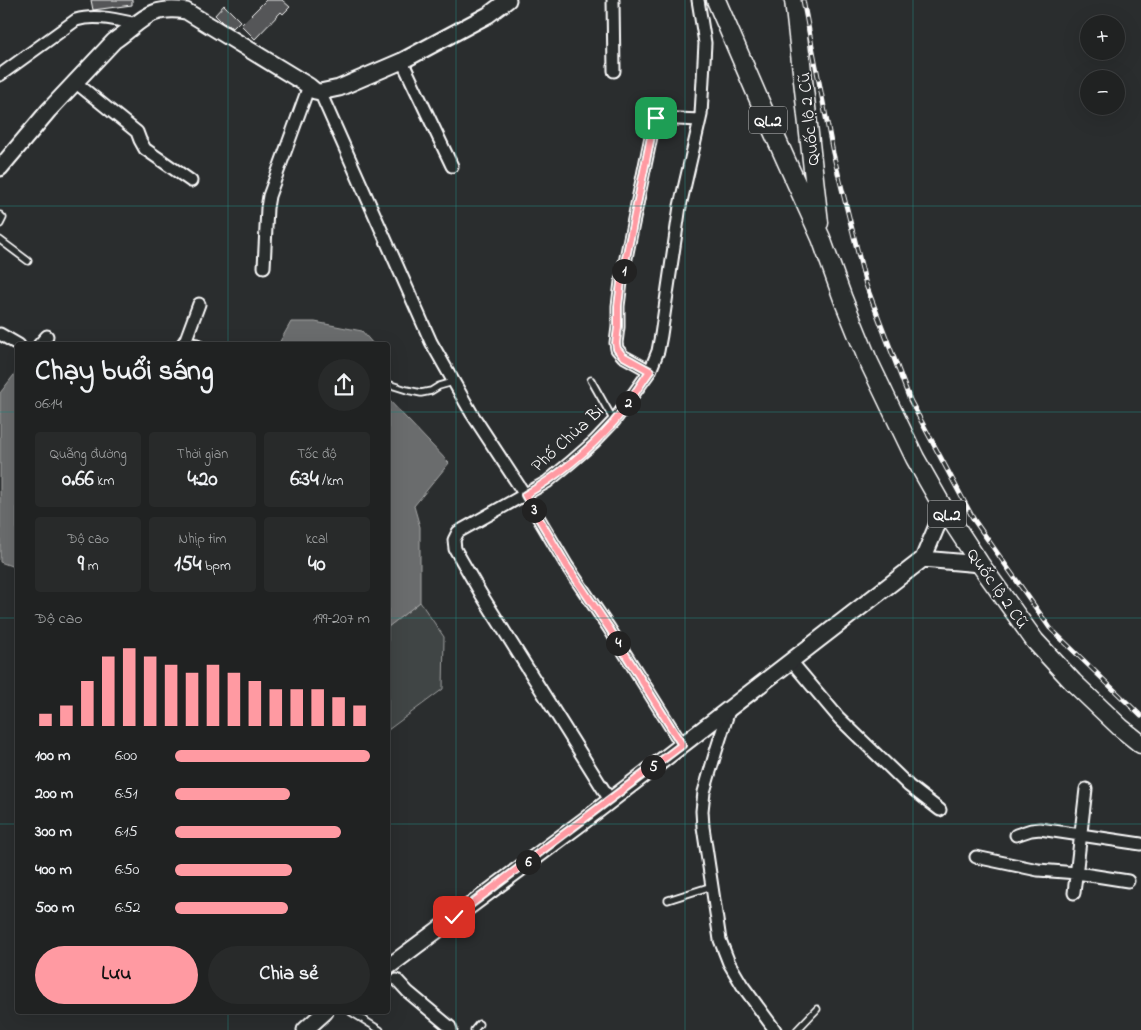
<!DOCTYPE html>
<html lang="vi">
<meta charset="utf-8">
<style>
:root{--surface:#202222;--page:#282a2a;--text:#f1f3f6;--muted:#a2a4a5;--line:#3d3f40;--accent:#ff9aa2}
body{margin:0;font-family:"Indie Flower",sans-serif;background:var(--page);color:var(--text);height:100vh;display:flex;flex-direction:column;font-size:19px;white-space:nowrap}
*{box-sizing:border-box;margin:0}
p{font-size:16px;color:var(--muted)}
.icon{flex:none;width:28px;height:28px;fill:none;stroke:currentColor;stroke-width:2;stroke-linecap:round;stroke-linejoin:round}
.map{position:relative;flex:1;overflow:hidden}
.drawer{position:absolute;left:15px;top:342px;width:375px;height:672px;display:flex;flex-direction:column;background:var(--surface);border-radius:5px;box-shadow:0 5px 20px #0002,0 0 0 1px var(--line)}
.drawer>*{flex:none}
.controls{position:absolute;left:1080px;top:15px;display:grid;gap:10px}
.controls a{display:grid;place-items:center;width:45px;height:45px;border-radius:50%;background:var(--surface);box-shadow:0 5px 20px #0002,0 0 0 1px var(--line);font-size:25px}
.pin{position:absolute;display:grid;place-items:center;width:42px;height:42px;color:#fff;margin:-21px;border-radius:10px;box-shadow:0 2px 8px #0006}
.km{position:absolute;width:25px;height:25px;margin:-12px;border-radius:50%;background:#222;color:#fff;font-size:14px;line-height:25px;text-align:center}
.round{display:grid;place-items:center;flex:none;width:52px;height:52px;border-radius:26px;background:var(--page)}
.summary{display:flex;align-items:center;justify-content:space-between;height:85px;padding:0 20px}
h1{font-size:28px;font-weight:700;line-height:38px}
.stats{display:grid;grid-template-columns:repeat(3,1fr);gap:8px;height:85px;padding:5px 20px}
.stats div{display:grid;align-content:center;border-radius:5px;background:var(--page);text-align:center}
.stats b{font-size:21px;font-weight:700}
.stats small{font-size:14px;font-weight:400}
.stats p{font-size:14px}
.chart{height:140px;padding:10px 20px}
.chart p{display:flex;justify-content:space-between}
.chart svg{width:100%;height:90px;margin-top:5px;stroke:var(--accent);stroke-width:6}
.primary-button{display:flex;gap:10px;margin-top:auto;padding:10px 20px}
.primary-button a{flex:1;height:58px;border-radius:30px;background:var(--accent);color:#111;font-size:20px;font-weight:700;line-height:58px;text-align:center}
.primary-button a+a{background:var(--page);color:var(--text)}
ul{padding:0 20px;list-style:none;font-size:16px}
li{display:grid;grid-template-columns:80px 60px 1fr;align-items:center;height:38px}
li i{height:12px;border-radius:6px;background:var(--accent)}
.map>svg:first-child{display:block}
</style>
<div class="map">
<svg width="1141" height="1030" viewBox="0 0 1141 1030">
<rect width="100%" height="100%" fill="#2a2d2e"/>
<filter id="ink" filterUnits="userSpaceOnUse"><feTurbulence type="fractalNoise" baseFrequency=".02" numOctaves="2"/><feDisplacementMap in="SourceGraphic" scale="10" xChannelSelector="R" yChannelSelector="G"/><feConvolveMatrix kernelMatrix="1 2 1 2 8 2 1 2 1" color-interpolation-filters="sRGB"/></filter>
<g filter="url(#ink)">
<!-- green -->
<path fill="#414445" stroke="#a0a2a2" d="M 420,602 L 444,637 L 443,689 L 388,730 L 388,627 Z"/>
<!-- water -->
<path fill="#6a6c6d" stroke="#a6a7a7" d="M 291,322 L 315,322 L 362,331 L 374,345 L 278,345 Z
M 17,371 L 17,568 L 0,562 L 0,393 Z
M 388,399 L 449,463 L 414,506 L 420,527 L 420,602 L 388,627 Z"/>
<!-- building -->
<path fill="#555758" stroke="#fff" d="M 91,0 L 132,0 L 132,5 L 93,10 Z
M 266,0 L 282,0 L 290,7 L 283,14 L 281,12 L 255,39 L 241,25 Z
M 224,5 L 240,21 L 233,28 L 223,23 L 215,15 Z"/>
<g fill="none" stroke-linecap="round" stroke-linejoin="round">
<defs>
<path id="lane" d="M 0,215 L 3,218 L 0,224
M 0,240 L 28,261
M 591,380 L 614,421
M 391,385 L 407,390 L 421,393 L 431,391 L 439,386 L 453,382
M 668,900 L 712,886
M 351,1012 L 380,1030
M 474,1030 L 479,1024
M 797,1030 L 817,1009"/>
<path id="street" d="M 613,0 L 614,71
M 402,61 L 452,166
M 0,75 L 76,20 C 95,14 117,20 137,24
M 75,82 L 137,132 L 140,140 L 145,149 L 191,181
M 320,92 L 431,342 L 472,414 L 525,495 L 567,566 L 609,628 L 682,745
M 264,267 L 267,208 L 269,196 L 309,86
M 0,334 L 19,345
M 184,343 L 197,345
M 39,345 L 47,336
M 182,345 L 186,339 L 199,304
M 650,371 L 623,356 L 617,349 L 616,343 L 618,327 L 618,306 L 621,282 L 654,122 L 656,118 L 700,120
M 791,661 L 839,718 L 909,786 L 940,810
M 730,707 L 716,751 L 704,792 L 702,811 L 703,827 L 720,940 L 729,963 L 742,985 L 775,1030
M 610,800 L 481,594 L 455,549 L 454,540 L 458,532 L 547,482 L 571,462 L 594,442 L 614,421 L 650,371 L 658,351 L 661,335 L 680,206 L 701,115 L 705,43 L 698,0
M 1016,835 L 1031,830 L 1040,829 L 1141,844
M 976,857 L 1038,870 L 1077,873 L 1128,881
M 1074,893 L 1086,789
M 397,980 L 408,992 L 450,1027 L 451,1030"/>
<path id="secondary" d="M 0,168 L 49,110 L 114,41 C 142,22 148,5 186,11 L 309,86 L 315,91 L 320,92 L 339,88 L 402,61 L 488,15 L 508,0
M 923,559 L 980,564
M 388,967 L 585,820 L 923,559 L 944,509
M 305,1030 L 325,1012"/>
<path id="primary" d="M 716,0 L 766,116 L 821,238 L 843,299 L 867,358 L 915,458 L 944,509 L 980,564 L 1035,641 L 1073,682 L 1121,728 L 1141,744
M 794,0 L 819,223"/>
</defs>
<!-- lane casing -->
<use href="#lane" stroke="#fff" stroke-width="9"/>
<!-- street casing -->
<use href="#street" stroke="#fff" stroke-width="15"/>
<!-- secondary casing -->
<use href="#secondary" stroke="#fff" stroke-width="19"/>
<!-- primary casing -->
<use href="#primary" stroke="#fff" stroke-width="21"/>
<!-- lane -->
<use href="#lane" stroke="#2a2d2e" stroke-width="5.5"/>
<!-- street -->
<use href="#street" stroke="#2a2d2e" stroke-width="11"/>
<!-- secondary -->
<use href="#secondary" stroke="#2a2d2e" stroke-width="15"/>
<!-- primary -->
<use href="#primary" stroke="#2a2d2e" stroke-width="18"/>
<defs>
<path id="rail" d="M 803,0 L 833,153 L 866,285 L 910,400 L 974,520 L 1050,628 L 1141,716"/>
</defs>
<!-- rail casing -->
<use href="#rail" stroke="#fff" stroke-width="5"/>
<!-- rail -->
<use href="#rail" stroke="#2a2d2e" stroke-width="3" stroke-dasharray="9" stroke-linecap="butt"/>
</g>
</g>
<g fill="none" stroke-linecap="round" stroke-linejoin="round" filter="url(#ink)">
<defs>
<path id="route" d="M 454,917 L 682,745 L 609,628 L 567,566 L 525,495 C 558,476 589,450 614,422 C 627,406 638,388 650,371 L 623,356 L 617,349 L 616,343 L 618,327 L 618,306 L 621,282 L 654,122 L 656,118"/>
</defs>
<!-- route casing -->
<use href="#route" stroke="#fff" stroke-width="10"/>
<!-- route -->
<use href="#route" stroke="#ff9aa2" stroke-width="6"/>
</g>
<!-- grid -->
<path fill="none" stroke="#27847c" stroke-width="1" stroke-opacity="0.55" d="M 228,0 L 228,345M 456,0 L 456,1030M 685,0 L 685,1030M 913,0 L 913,1030M 0,206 L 1141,206M 0,412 L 18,412M 388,412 L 1141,412M 0,618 L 18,618M 388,618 L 1141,618M 0,824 L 18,824M 388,824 L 1141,824M 228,1012 L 228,1030"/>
<g text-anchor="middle" stroke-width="4" stroke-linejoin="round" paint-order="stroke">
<!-- shield labels -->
<g fill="#2a2d2e" stroke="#bfc0c0" stroke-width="1">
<rect x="749" y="106.5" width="38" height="27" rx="4"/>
<rect x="928" y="500.5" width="38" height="27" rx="4"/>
</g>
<g font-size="16" font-weight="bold" fill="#fff">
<text x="768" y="126">QL.2</text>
<text x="947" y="520">QL.2</text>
</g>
<!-- street labels -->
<g font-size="18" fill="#fff" stroke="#2a2d2e">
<text transform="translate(808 119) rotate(-96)" y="6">Quốc lộ 2 Cũ</text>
<text transform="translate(567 438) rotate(-42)" y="6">Phố Chùa Bi</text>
<text transform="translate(998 588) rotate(55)" y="6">Quốc lộ 2 Cũ</text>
</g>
</g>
</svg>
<div class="controls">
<a>+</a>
<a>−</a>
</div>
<div class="pin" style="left:656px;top:118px;background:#1e9e55"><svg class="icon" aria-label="arrive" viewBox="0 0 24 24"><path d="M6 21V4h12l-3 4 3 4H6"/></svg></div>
<div class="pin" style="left:454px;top:917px;background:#d93025"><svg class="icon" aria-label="check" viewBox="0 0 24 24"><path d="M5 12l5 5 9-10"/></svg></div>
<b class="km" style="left:624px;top:271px">1</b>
<b class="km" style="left:628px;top:403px">2</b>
<b class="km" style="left:534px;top:510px">3</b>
<b class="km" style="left:618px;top:643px">4</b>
<b class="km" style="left:653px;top:767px">5</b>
<b class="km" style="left:528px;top:862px">6</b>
<section class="drawer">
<div class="summary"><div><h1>Chạy buổi sáng</h1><p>06:14</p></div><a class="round"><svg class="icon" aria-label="share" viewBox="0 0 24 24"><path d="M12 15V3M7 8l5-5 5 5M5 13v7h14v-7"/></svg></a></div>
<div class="stats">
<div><p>Quãng đường</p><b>0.66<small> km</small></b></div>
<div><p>Thời gian</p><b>4:20</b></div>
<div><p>Tốc độ</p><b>6:34<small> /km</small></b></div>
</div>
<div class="stats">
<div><p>Độ cao</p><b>9<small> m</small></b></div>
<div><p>Nhịp tim</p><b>154<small> bpm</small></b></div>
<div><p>kcal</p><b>40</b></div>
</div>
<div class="chart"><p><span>Độ cao</span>199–207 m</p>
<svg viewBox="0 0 160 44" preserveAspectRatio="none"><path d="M5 44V38M15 44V34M25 44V22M35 44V10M45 44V6M55 44V10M65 44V14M75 44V18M85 44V14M95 44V18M105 44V22M115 44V26M125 44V26M135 44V26M145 44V30M155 44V34"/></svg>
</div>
<ul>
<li><b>100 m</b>6:00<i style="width:100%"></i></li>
<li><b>200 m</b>6:51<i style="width:59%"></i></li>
<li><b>300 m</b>6:15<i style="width:85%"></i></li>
<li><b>400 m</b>6:50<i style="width:60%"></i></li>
<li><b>500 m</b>6:52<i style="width:58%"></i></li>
</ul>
<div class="primary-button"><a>Lưu</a><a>Chia sẻ</a></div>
</section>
</div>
